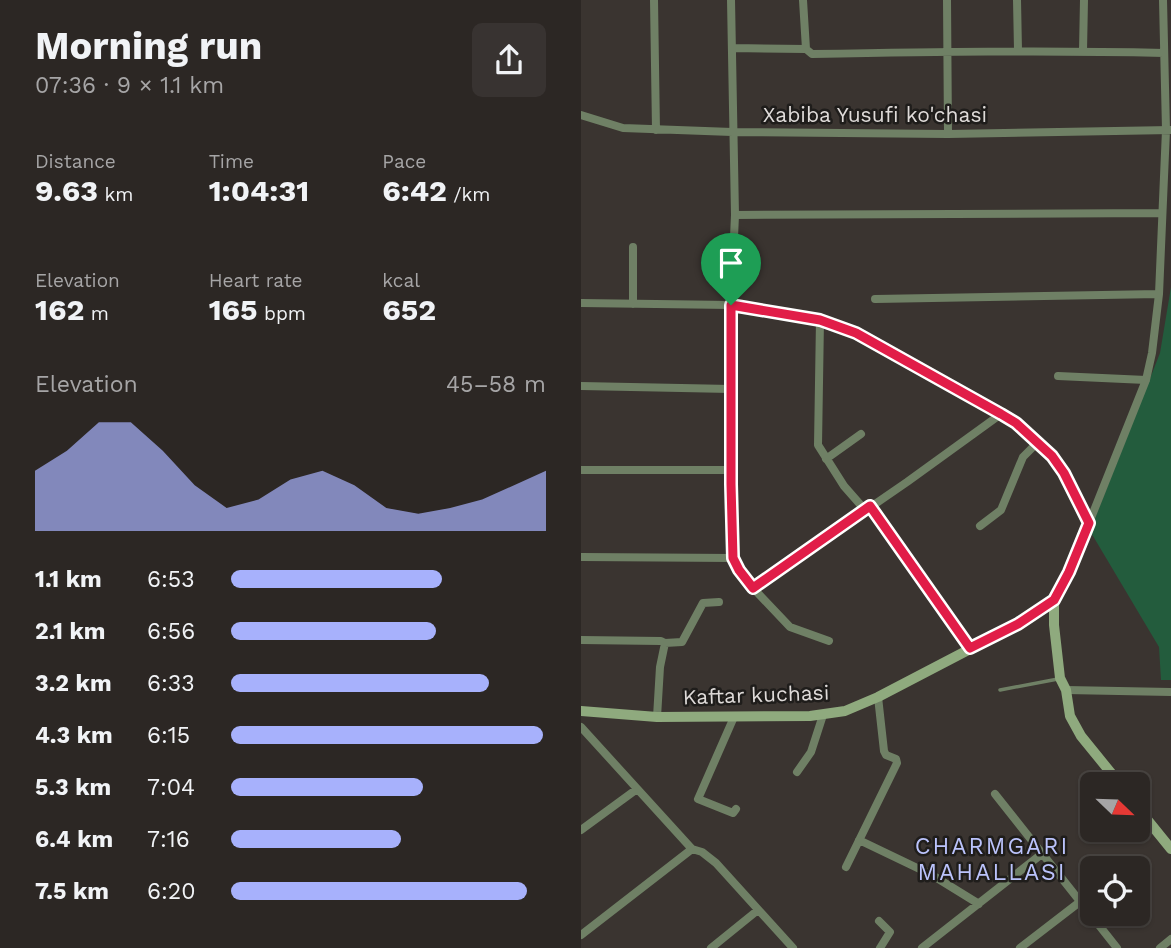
<!DOCTYPE html>
<meta charset="utf-8">
<style>
:root{--surface:#2c2724;--page:#383331;--text:#f1f3f6;--muted:#a6a5a6;--line:#484441;--accent:#a7b1fc}
body{margin:0;font-family:"Work Sans",sans-serif;background:var(--page);color:var(--text);height:100vh;display:flex;flex-direction:column;font-size:26px;white-space:nowrap}
*{box-sizing:border-box;margin:0}
p{font-size:23px;color:var(--muted)}
.icon{flex:none;width:38px;height:38px;fill:none;stroke:currentColor;stroke-width:2;stroke-linecap:round;stroke-linejoin:round}
.map{position:relative;flex:1;overflow:hidden}
.sheet{display:flex;flex-direction:column;background:var(--surface);width:581px}
.sheet>*{flex:none}
.needle{width:46px;rotate:113deg}
.buttons{position:absolute;left:499px;top:772px;display:grid;gap:14px}
.buttons a{display:grid;place-items:center;width:70px;height:70px;border-radius:10px;background:var(--surface);box-shadow:0 2px 5px #0004,0 0 0 2px var(--line);font-size:35px}
.pin{position:absolute;display:grid;place-items:center;width:60px;height:60px;color:#fff;margin:-72px -30px;border-radius:50% 50% 50% 0;rotate:-45deg;box-shadow:0 0 7px #0007}
.pin .icon{rotate:45deg}
.round{display:grid;place-items:center;flex:none;width:74px;height:74px;border-radius:10px;background:var(--page)}
.head{display:flex;align-items:center;justify-content:space-between;height:119px;padding:0 35px}
h1{font-size:38px;font-weight:700;line-height:52px}
.stats{display:grid;grid-template-columns:repeat(3,1fr);gap:10px;height:119px;padding:7px 35px}
.stats div{display:grid;align-content:center}
.stats b{font-size:30px;font-weight:700}
.stats small{font-size:19px;font-weight:400}
.stats p{font-size:19px}
.chart{height:196px;padding:14px 35px}
.chart p{display:flex;justify-content:space-between}
.chart svg{width:100%;height:126px;margin-top:7px;fill:var(--accent);opacity:.7}
ul{padding:0 35px;list-style:none;font-size:23px}
li{display:grid;grid-template-columns:112px 84px 1fr;align-items:center;height:52px}
li i{height:18px;border-radius:9px;background:var(--accent)}
main{display:flex;flex:1;min-height:0}
.map>svg:first-child{display:block}
</style>
<main>
<section class="sheet">
<div class="head"><div><h1>Morning run</h1><p>07:36 · 9 × 1.1 km</p></div><a class="round"><svg class="icon" aria-label="share" viewBox="0 0 24 24"><path d="M12 15V3M7 8l5-5 5 5M5 13v7h14v-7"/></svg></a></div>
<div class="stats">
<div><p>Distance</p><b>9.63<small> km</small></b></div>
<div><p>Time</p><b>1:04:31</b></div>
<div><p>Pace</p><b>6:42<small> /km</small></b></div>
</div>
<div class="stats">
<div><p>Elevation</p><b>162<small> m</small></b></div>
<div><p>Heart rate</p><b>165<small> bpm</small></b></div>
<div><p>kcal</p><b>652</b></div>
</div>
<div class="chart"><p><span>Elevation</span>45–58 m</p>
<svg viewBox="0 0 160 44" preserveAspectRatio="none"><path d="M0 44V23L10 16L20 6L30 6L40 16L50 28L60 36L70 33L80 26L90 23L100 28L110 36L120 38L130 36L140 33L150 28L160 23V44z"/></svg>
</div>
<ul>
<li><b>1.1 km</b>6:53<i style="width:67%"></i></li>
<li><b>2.1 km</b>6:56<i style="width:65%"></i></li>
<li><b>3.2 km</b>6:33<i style="width:82%"></i></li>
<li><b>4.3 km</b>6:15<i style="width:99%"></i></li>
<li><b>5.3 km</b>7:04<i style="width:61%"></i></li>
<li><b>6.4 km</b>7:16<i style="width:54%"></i></li>
<li><b>7.5 km</b>6:20<i style="width:94%"></i></li>
</ul>
</section>
<div class="map">
<svg width="590" height="948" viewBox="0 0 590 948">
<rect width="100%" height="100%" fill="#3a3430"/>
<!-- green -->
<path fill="#235c3d" d="M 590,287 L 590,680 L 580,680 L 578,647 L 509,531 L 579,353 Z"/>
<g fill="none" stroke-linecap="round" stroke-linejoin="round">
<!-- lane -->
<path stroke="#6f8065" stroke-width="3.5" d="M 419,690 L 477,679"/>
<!-- street -->
<path stroke="#6f8065" stroke-width="8" d="M 73,0 L 75,130
M 150,0 L 154,215 L 150,305 L 150,483 L 152,558 L 157,571 L 172,588 L 326,482 L 420,414
M 222,0 L 225,49
M 366,0 L 367,134
M 436,0 L 437,50
M 151,48 L 225,49 L 231,54 C 348,52 465,50 583,53
M 502,51 L 503,0
M 0,115 L 42,128 L 151,132 L 367,134 L 590,130
M 154,215 L 581,213
M 294,299 L 578,294
M 0,303 L 150,305 L 239,320 L 275,333 L 420,414 C 442,428 470,451 483,474 C 493,489 500,506 508,523 L 488,572 L 473,600
M 52,304 L 52,247
M 239,320 L 237,445 L 263,486 L 284,510
M 477,376 L 565,380
M 0,386 L 150,389
M 245,459 L 280,434
M 0,470 L 150,470
M 289,506 L 389,648
M 508,523 L 565,380 L 571,353 L 578,294 L 585,130 L 582,0
M 399,526 L 420,510 L 442,457 L 456,443
M 0,557 L 152,558
M 172,588 L 209,627 L 248,641
M 0,640 L 80,641 L 84,643 L 79,667 L 76,717
M 84,643 L 101,642 L 122,603 L 138,602
M 485,690 L 590,692
M 153,717 L 117,799 L 152,813 L 155,809
M 0,727 L 111,849 L 121,852 L 135,863 L 212,948
M 216,772 L 230,752 L 242,715
M 414,794 L 536,948
M 0,830 L 56,789
M 278,840 L 351,875 L 398,904
M 265,867 L 316,763 L 315,759 L 305,755 L 303,751 L 297,697
M 298,921 L 309,932 L 299,948
M 0,935 L 111,849
M 130,948 L 177,910
M 341,948 L 462,853
M 439,948 L 500,901
M 579,948 L 590,939"/>
<!-- secondary -->
<path stroke="#8faa7e" stroke-width="10" d="M 473,600 L 473,625 L 479,678 L 485,690 L 489,716 L 500,736 L 539,784
M 0,711 L 76,717 L 229,716 L 264,711 L 297,697 L 437,624 L 473,600
M 556,807 L 590,849"/>
</g>
<g fill="none" stroke-linecap="round" stroke-linejoin="round">
<defs>
<path id="route" d="M 150,305 L 239,320 L 275,333 L 420,414 L 435,423 L 471,456 L 483,473 L 508,523 L 488,572 L 473,600 L 437,624 L 389,648 L 289,506 L 172,588 L 158,570 L 152,558 L 150,484 Z"/>
</defs>
<!-- route casing -->
<use href="#route" stroke="#fff" stroke-width="14"/>
<!-- route -->
<use href="#route" stroke="#e11d48" stroke-width="9"/>
</g>
<g text-anchor="middle" stroke-width="5" stroke-linejoin="round" paint-order="stroke">
<!-- street labels -->
<g font-size="21" fill="#dfdbd9" stroke="#1f1d1b">
<text x="294" y="122">Xabiba Yusufi ko'chasi</text>
<text transform="translate(175 695) rotate(-2)" y="7">Kaftar kuchasi</text>
</g>
<!-- neighbourhood labels -->
<g font-size="23" letter-spacing="2" fill="#bbc3fc" stroke="#1f1d1b">
<text x="411" y="854">CHARMGARI<tspan x="411" dy="26">MAHALLASI</tspan></text>
</g>
</g>
</svg>
<div class="buttons">
<a><svg class="needle" viewBox="-14 -14 28 28"><path d="M0-13l5 13h-10z" fill="#e53935"/><path d="M0 13l5-13h-10z" fill="#a6a5a6"/></svg></a>
<a><svg class="icon" aria-label="locate" viewBox="0 0 24 24"><circle cx="12" cy="12" r="6"/><path d="M12 2v4M12 18v4M2 12h4M18 12h4"/></svg></a>
</div>
<div class="pin" style="left:150px;top:305px;background:#1e9e55"><svg class="icon" aria-label="arrive" viewBox="0 0 24 24"><path d="M6 21V4h12l-3 4 3 4H6"/></svg></div>
</div>
</main>
